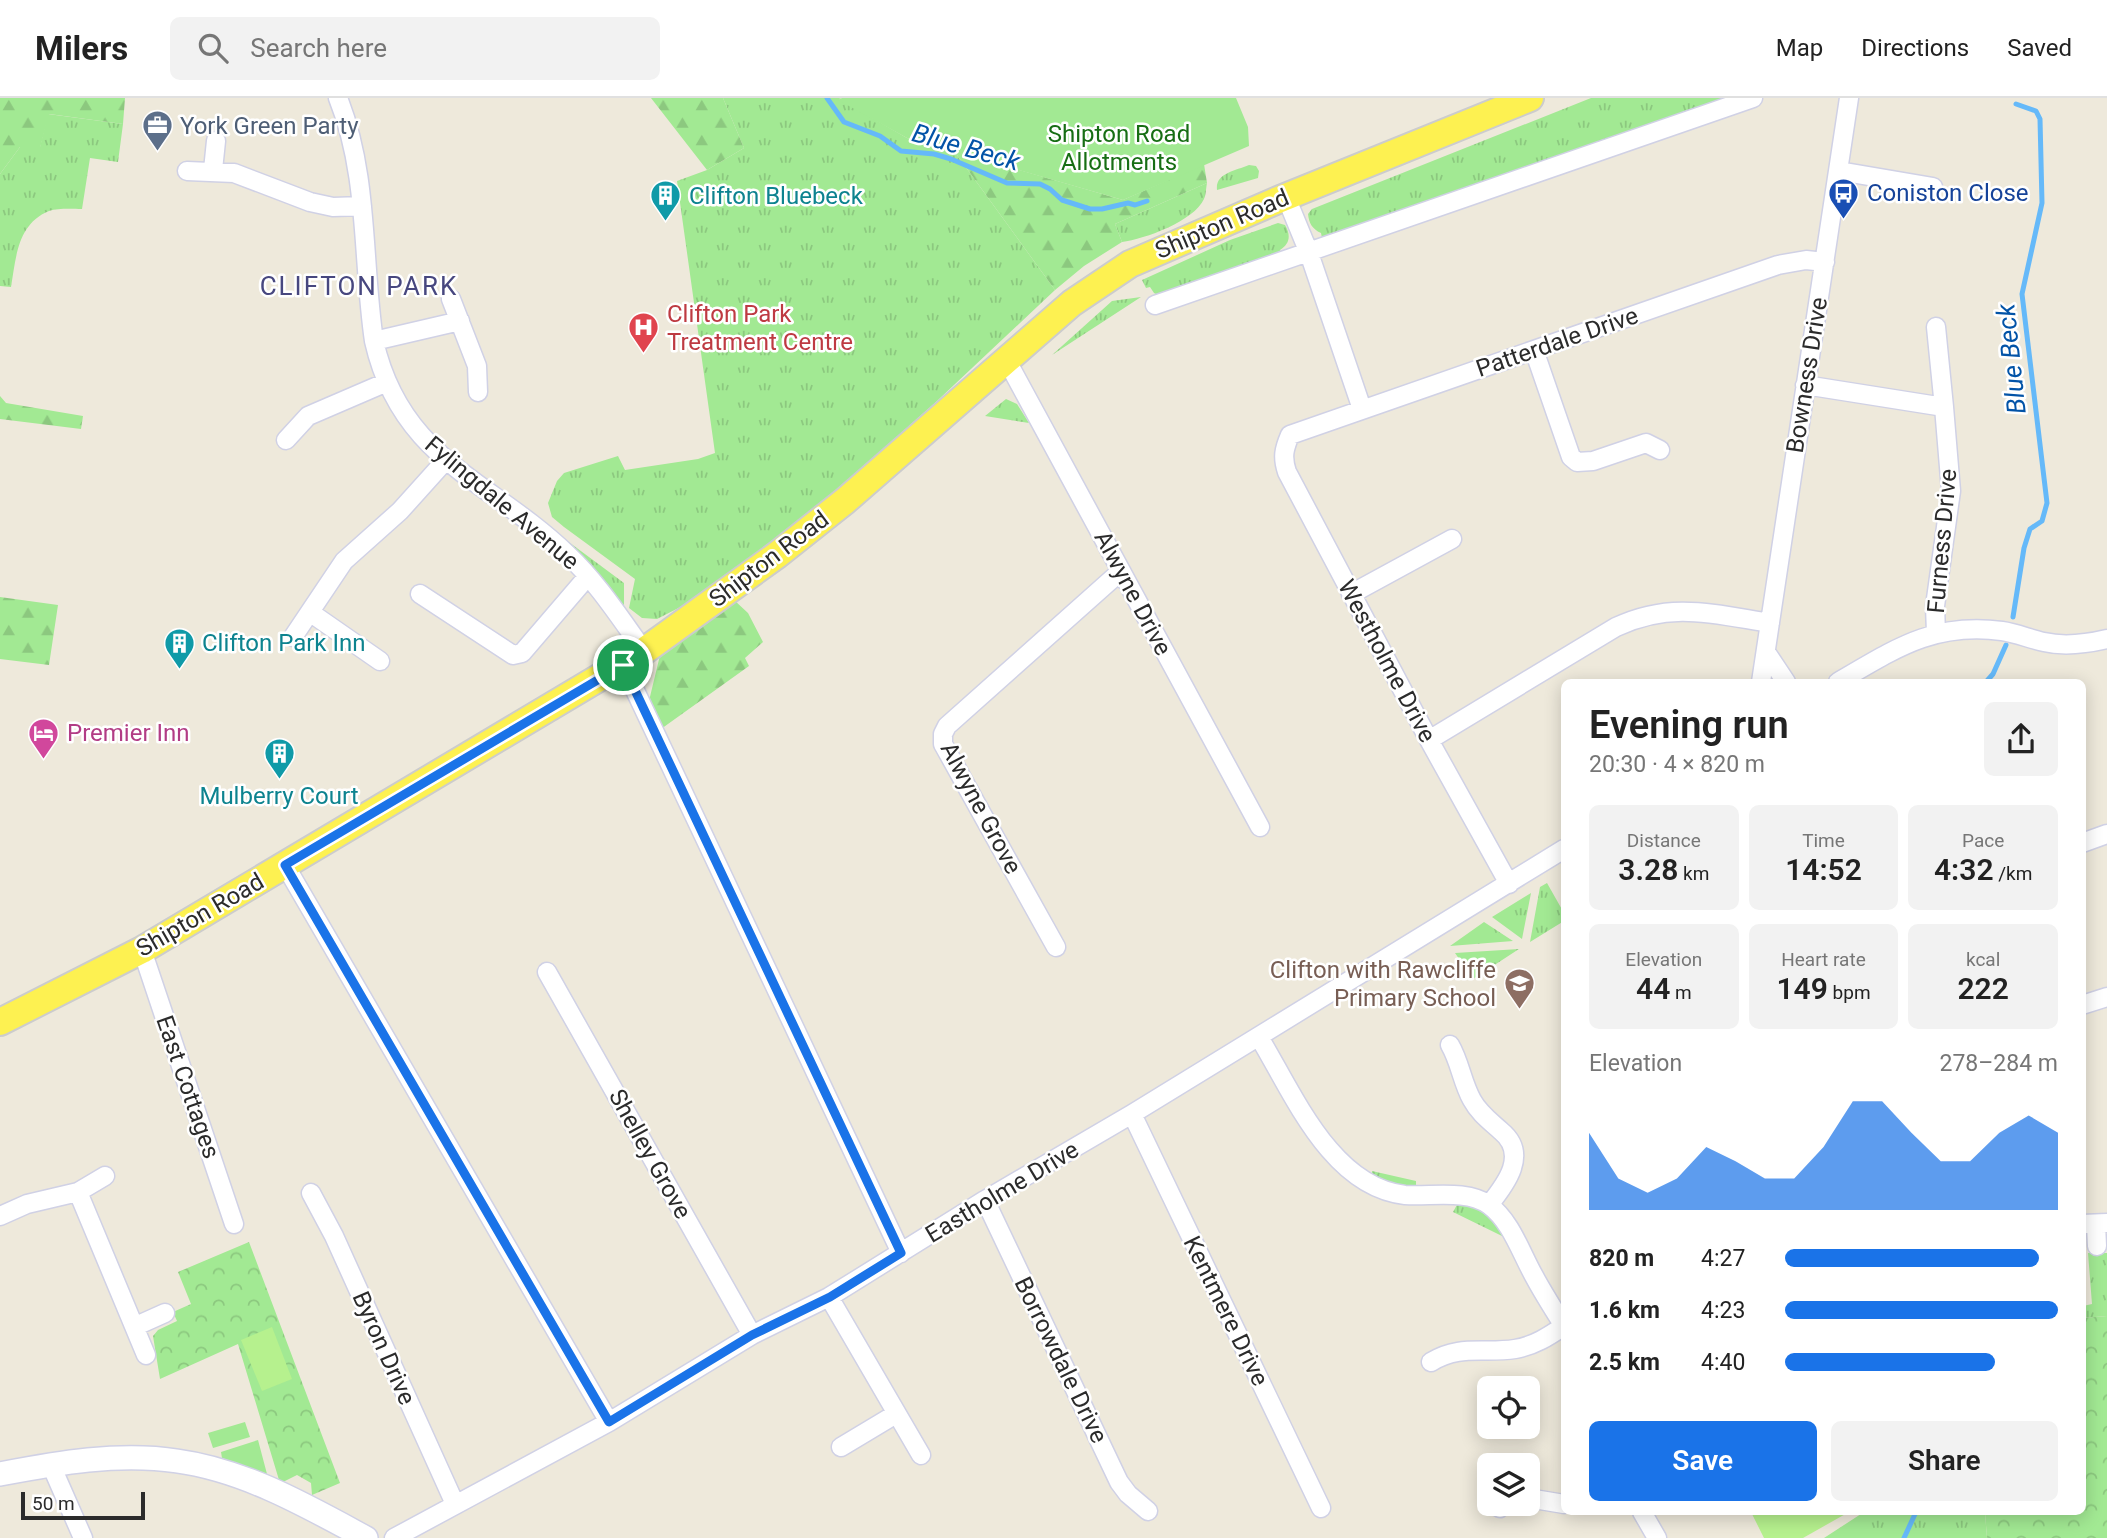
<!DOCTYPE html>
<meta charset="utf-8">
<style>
:root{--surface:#fff;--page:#f2f2f2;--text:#222;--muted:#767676;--line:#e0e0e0;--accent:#1a73e8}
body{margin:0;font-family:Roboto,sans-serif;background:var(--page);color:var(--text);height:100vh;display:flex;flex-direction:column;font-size:26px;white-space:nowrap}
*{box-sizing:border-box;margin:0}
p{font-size:23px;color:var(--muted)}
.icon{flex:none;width:38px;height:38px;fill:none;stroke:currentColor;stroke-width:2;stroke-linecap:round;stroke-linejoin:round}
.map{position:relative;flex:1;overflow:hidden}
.drawer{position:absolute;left:1561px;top:581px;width:525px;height:836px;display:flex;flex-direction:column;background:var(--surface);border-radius:10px;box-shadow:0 4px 18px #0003}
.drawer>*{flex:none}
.controls{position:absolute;left:1477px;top:1278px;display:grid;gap:14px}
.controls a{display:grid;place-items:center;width:63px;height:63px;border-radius:10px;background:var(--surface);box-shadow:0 4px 18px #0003;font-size:35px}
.scale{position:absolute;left:21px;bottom:18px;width:124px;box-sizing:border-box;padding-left:7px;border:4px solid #2b2b2b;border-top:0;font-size:19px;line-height:24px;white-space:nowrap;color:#2b2b2b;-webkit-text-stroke:5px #fff;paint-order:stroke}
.pin{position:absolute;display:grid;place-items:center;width:60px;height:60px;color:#fff;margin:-30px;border:4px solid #fff;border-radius:50%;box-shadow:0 2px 7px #0007}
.round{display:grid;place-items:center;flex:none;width:74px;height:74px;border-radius:10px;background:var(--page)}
.summary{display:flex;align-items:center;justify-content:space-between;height:119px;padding:0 28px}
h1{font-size:38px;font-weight:600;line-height:52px}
.stats{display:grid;grid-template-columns:repeat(3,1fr);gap:10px;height:119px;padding:7px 28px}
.stats div{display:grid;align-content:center;border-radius:10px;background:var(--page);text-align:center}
.stats b{font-size:30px;font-weight:600}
.stats small{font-size:19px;font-weight:400}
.stats p{font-size:19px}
.chart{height:196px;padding:14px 28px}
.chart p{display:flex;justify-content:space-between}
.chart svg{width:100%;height:126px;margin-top:7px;fill:var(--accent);opacity:.7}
.button{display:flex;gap:14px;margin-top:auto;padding:14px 28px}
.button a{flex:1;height:80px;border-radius:10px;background:var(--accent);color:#fff;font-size:28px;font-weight:600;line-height:80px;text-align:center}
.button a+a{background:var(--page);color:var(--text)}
ul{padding:0 28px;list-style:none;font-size:23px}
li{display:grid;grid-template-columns:112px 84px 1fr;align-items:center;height:52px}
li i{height:18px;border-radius:9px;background:var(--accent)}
header{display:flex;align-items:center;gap:42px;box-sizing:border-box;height:98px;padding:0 35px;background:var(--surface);border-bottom:2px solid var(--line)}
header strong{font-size:33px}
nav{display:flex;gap:38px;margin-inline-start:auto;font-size:24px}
.search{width:490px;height:63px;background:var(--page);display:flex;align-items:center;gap:18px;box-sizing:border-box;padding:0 24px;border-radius:10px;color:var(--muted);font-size:26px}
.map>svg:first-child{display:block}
</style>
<header>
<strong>Milers</strong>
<div class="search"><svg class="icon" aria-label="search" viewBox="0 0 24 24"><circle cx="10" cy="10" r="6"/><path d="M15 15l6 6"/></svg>Search here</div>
<nav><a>Map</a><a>Directions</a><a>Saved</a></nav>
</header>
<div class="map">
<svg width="2107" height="1440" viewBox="0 0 2107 1440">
<defs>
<pattern id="grass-tufts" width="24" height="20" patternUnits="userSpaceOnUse" patternTransform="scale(1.75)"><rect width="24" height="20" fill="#a2e993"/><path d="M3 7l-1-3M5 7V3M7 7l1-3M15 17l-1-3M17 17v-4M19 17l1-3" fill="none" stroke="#8cc87f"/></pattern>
<pattern id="forest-firs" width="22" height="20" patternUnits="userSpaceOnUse" patternTransform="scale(1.75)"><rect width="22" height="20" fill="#a2e993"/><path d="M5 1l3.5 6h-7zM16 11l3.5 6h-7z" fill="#8cc87f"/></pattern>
<pattern id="park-crowns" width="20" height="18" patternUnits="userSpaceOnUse" patternTransform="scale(1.75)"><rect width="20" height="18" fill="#a2e993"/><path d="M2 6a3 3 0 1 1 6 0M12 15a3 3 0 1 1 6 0" fill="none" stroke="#8cc87f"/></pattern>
</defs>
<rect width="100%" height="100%" fill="#eee9db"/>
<!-- grass -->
<path fill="url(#grass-tufts)" d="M 723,0 L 842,0 L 839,1 L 907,40 L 954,53 L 1055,192 L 937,303 L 816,411 L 704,497 L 657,521 L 642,520 L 629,510 L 635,481 L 564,429 L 552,419 L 548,405 L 557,383 L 564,375 L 618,358 L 625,372 L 698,361 L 715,355 L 677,83 L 707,72 L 744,50 Z
M 1591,0 L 1728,0 L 1328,140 L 1322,140 L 1321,135 C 1312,131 1309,125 1308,116 L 1312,111 Z
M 48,16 L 123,26 L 118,64 L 90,60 L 82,111 C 72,111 58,110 49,113 C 17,126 16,160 11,189 L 0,188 L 0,76 L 20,49 L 40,49 Z
M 1249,67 L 1256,68 L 1259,73 L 1258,80 L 1217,92 C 1215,75 1235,73 1249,67 Z
M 1207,85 C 1206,90 1206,97 1204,101 C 1194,123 1145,141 1122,144 L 1115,126 Z
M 1278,125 L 1285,127 C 1291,137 1290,146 1280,152 L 1281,156 L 1160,198 L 1154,195 L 1150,189 L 1146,190 L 1142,182 L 1230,142 Z
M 1141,199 L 1052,257 L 1112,203 Z
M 1006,301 L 1017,306 L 1029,325 L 985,318 Z
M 566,442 L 624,485 L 624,509 Z
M 1547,785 L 1564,815 L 1564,823 L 1530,844 L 1540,789 Z
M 1531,795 L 1522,841 L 1492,819 Z
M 1484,824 L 1513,843 L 1450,848 Z
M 1519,851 L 1473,881 L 1455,855 Z
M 1372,1073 L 1416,1083 L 1416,1091 L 1403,1089 L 1372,1077 Z
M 1458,1105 L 1482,1110 L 1505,1136 L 1502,1138 L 1453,1114 Z
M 2088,1155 L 2107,1155 L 2107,1218 L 2083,1220 L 2083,1208 L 2092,1206 Z
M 1864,1414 L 1985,1414 L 1987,1440 L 1824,1440 Z"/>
<!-- forest -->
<path fill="url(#forest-firs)" d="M 0,0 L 125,0 L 123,26 L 49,16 L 40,50 L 20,49 L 0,76 Z
M 651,0 L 723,0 L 744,50 L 707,72 Z
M 954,53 L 1123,102 L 1204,66 L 1207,85 L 1115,126 L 1122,144 L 1084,168 L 1055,192 Z
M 0,298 L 6,305 L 83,318 L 81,331 L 0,321 Z
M 0,499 L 58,507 L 49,567 L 0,561 Z
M 734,502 L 748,515 L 763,544 L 745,560 L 749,568 L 661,631 L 648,607 L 661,553 Z"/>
<!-- park -->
<path fill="url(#park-crowns)" d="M 249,1144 L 340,1385 L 312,1397 L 311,1385 L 297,1377 L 283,1384 L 279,1382 L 238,1246 L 160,1281 L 153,1238 L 158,1232 L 177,1223 L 173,1214 L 191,1206 L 178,1174 Z
M 2107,1218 L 2107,1440 L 1987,1440 L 1985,1414 L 2082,1414 L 2083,1220 Z"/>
<!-- garden -->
<path fill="#a2e993" d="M 842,0 L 1236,0 L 1248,29 L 1249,48 L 1123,102 L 907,40 L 838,2 Z
M 245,1324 L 250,1339 L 213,1350 L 208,1335 Z
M 258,1342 L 267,1376 L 222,1360 L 221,1354 Z"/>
<!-- pitch -->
<path fill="#b6f18e" d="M 272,1229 L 292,1281 L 262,1293 L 241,1242 Z
M 1751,1414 L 1849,1414 L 1803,1440 L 1764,1440 Z"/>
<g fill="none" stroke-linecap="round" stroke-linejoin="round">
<!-- stream -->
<path stroke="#65b9f9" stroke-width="5" d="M 827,0 L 844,24 L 880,38 L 901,53 L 934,56 L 951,61 L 1007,85 L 1040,86 L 1050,91 L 1062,102 L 1090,111 L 1102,111 L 1128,105 L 1135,107 L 1147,103
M 2013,519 L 2024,450 L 2030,431 L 2042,423 L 2047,405 L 2022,196 L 2042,105 L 2040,21 L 2036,13 L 2016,6
M 1986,584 L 1993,576 L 2006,547
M 1904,1440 L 1916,1414"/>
<defs>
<path id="street" d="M 338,0 C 369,77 362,162 374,243 C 401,362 490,382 567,456 C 597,484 620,520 644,553
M 213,72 L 216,43
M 187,73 L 234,75 L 310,104 L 333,109 L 362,108
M 1839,73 L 1933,89
M 1286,99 L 1309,155 L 1362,311
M 451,201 L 477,268 L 478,294
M 1155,207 L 1753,0
M 1936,229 L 1944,309
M 374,243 L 460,223
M 1534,252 L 1571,359 L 1577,364 L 1593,363 L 1646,345 L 1660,352
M 1006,261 L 1260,729
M 1805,287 L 1944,309 L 1951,393 L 1935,508 L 1936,535
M 286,342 L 308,318 L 387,284
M 420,496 L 513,557 L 522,555 L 588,478
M 1351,496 L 1452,441
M 311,515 L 380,563
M 293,539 L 344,463 L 400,413 L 445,363
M 1766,554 L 1786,584
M 623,567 L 901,1155
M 1761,584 L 1849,0
M 1838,584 C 1895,551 1933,524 2002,533 C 2016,535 2030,541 2044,544 C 2065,549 2086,546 2107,541
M 1429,642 L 1616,529 C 1671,503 1713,516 1770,525
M 2082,745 L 2107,736
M 285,767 L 609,1324
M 1509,786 L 1429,642 L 1287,374 C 1282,359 1284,351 1290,337 L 1778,167 L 1806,162 L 1825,164
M 1056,849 L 943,646 L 943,636 L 947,628 L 1121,473
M 142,852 L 234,1126
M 547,874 L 752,1237
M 2082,907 L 2107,899
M 1259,939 C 1293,995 1331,1089 1405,1097 C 1430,1099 1467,1091 1489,1107 C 1511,1123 1521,1155 1534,1178 C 1543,1195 1554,1212 1564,1228
M 1450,947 C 1460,964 1462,984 1472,1002 C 1479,1015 1490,1023 1501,1033 C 1529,1056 1506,1086 1489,1107
M 1132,1016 L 1321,1410
M 78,1094 L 146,1257
M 311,1095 L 334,1138 L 455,1406
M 985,1102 L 1119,1384 L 1128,1396 L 1148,1413
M 0,1118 L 27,1106 L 78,1094 L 105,1078
M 2082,1126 L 2107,1125
M 2096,1126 L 2097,1148
M 829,1199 L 921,1357
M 136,1228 L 165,1215
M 1431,1264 C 1460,1246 1484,1256 1515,1251 C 1534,1248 1549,1238 1564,1228
M 841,1349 L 896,1316
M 51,1367 L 83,1440
M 1528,1400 L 1564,1406
M 1500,1410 L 1502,1405
M 1642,1414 L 1657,1440
M 394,1440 L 609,1324 L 752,1237 L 829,1199 L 985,1102 L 1132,1016 L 1564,751"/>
<path id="secondary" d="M 0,1376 C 57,1365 119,1354 177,1363 C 244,1372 307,1408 366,1440"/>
<path id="primary" d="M 0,924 L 142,852 L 644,553 L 777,457 L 845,403 L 1072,205 L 1130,166 L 1278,102 L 1530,0"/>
</defs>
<!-- street casing -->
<use href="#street" stroke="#d0d1e5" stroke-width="21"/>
<!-- secondary casing -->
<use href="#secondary" stroke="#d0d1e5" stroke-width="26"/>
<!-- primary casing -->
<use href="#primary" stroke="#ccc" stroke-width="30"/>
<!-- street -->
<use href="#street" stroke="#fff" stroke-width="18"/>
<!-- secondary -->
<use href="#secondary" stroke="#fff" stroke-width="23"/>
<!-- primary -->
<use href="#primary" stroke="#fdf151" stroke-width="26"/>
</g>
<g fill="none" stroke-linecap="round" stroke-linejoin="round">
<defs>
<path id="route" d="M 623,567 L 901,1155 L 830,1199 L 752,1237 L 609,1324 L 285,767 Z"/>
</defs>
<!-- route casing -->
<use href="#route" stroke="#fff" stroke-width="14"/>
<!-- route -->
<use href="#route" stroke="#1a73e8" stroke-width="9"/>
</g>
<!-- icons -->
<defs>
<symbol id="office-pin" viewBox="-11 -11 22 30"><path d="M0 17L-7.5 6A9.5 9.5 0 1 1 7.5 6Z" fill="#5c6f8a" stroke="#fff"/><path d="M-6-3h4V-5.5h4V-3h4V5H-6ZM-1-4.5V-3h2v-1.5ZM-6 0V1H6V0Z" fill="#fff"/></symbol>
<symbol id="bus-pin" viewBox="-11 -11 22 30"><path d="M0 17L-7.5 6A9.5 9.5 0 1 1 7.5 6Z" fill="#1a4fb4" stroke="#fff"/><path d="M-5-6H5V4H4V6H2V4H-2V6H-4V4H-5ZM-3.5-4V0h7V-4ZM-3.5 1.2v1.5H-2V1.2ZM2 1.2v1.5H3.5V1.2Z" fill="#fff"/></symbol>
<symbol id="building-pin" viewBox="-11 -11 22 30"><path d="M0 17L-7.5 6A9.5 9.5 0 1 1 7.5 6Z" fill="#0f9aa8" stroke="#fff"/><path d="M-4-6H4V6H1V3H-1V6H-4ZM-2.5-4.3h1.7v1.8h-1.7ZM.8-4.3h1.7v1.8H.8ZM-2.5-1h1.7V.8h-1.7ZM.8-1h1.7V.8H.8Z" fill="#fff"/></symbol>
<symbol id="hospital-pin" viewBox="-11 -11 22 30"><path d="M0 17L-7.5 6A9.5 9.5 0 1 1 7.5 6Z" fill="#e0444e" stroke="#fff"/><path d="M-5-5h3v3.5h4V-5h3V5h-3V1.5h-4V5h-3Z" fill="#fff"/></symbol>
<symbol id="hotel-pin" viewBox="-11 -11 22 30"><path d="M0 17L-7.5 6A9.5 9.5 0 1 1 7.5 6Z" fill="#d1479c" stroke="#fff"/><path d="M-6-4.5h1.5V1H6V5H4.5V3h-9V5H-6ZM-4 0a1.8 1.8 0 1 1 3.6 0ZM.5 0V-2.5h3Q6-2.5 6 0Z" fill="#fff"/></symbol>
<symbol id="school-pin" viewBox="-11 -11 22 30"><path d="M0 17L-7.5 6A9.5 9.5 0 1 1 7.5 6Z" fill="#8d6e63" stroke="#fff"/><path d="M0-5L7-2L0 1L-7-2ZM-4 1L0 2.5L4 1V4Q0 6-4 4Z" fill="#fff"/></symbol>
</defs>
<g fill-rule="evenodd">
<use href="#office-pin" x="140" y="10" width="35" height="47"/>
<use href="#bus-pin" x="1826" y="78" width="35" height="47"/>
<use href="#building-pin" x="648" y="80" width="35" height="47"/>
<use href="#hospital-pin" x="626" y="212" width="35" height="47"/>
<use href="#building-pin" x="162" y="528" width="35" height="47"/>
<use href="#hotel-pin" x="26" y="618" width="35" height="47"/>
<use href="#building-pin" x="262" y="638" width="35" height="47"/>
<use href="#school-pin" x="1502" y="868" width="35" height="47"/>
</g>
<g text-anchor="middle" stroke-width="5" stroke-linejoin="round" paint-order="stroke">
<!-- service labels -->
<g font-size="24" fill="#4e5e75" stroke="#fff" text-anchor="start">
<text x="180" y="36">York Green Party</text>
</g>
<!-- park labels -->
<g font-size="24" fill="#176e14" stroke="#fff">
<text x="1119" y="44">Shipton Road<tspan x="1119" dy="28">Allotments</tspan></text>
</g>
<!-- transit labels -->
<g font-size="24" fill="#164399" stroke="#fff" text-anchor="start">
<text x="1867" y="103">Coniston Close</text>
</g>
<!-- culture labels -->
<g font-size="24" fill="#0d838f" stroke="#fff" text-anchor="start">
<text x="689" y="106">Clifton Bluebeck</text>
<text x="202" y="553">Clifton Park Inn</text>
<text x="279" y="706" text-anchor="middle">Mulberry Court</text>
</g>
<!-- street labels -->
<g font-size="24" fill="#2b2b2b" stroke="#fff">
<text transform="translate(1222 126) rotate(-23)" y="8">Shipton Road</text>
<text transform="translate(1557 244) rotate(-19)" y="8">Patterdale Drive</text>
<text transform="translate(1807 277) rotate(-81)" y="8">Bowness Drive</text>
<text transform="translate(502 405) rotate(40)" y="8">Fylingdale Avenue</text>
<text transform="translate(1942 443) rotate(-85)" y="8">Furness Drive</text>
<text transform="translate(769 461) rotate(-37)" y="8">Shipton Road</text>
<text transform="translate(1133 495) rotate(62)" y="8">Alwyne Drive</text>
<text transform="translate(1387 563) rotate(62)" y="8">Westholme Drive</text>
<text transform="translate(981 710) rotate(62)" y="8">Alwyne Grove</text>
<text transform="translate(200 817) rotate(-30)" y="8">Shipton Road</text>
<text transform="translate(188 989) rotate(71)" y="8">East Cottages</text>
<text transform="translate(650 1056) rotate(61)" y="8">Shelley Grove</text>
<text transform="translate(1002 1094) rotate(-31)" y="8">Eastholme Drive</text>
<text transform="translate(1226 1213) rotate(64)" y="8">Kentmere Drive</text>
<text transform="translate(384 1250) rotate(66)" y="8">Byron Drive</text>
<text transform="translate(1061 1262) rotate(64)" y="8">Borrowdale Drive</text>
</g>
<!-- health labels -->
<g font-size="24" fill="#be3a42" stroke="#fff" text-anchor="start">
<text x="667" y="224">Clifton Park<tspan x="667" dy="28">Treatment Centre</tspan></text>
</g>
<!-- hotel labels -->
<g font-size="24" fill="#b23c85" stroke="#fff" text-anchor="start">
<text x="67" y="643">Premier Inn</text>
</g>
<!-- education labels -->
<g font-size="24" fill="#785e54" stroke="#fff" text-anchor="end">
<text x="1496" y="880">Clifton with Rawcliffe<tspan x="1496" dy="28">Primary School</tspan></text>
</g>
<!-- water labels -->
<g font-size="26" font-style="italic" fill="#0253a7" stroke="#fff">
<text transform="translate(966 49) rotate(16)" y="9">Blue Beck</text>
<text transform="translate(2011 261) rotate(-96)" y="9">Blue Beck</text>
</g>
<!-- neighbourhood labels -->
<g font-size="26" letter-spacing="2" fill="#47477f" stroke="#fff">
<text x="359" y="197">CLIFTON PARK</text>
</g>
</g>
</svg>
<div class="controls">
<a><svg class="icon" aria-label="locate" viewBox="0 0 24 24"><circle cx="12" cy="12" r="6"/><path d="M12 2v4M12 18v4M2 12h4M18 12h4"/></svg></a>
<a><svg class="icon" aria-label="layers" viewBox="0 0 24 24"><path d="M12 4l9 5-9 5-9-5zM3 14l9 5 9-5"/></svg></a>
</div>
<div class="scale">50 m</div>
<div class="pin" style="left:623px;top:567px;background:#1e9e55"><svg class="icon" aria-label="arrive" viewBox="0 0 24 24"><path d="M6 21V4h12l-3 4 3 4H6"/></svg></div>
<section class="drawer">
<div class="summary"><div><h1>Evening run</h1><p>20:30 · 4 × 820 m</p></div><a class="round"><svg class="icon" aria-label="share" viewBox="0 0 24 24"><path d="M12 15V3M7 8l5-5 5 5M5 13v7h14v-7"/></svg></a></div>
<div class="stats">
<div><p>Distance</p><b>3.28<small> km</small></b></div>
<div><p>Time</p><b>14:52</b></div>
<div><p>Pace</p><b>4:32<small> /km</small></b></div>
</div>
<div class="stats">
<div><p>Elevation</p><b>44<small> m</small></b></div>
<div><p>Heart rate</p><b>149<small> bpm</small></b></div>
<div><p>kcal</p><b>222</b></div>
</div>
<div class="chart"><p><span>Elevation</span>278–284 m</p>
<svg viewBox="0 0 160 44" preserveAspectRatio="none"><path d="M0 44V17L10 33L20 38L30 33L40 22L50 27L60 33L70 33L80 22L90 6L100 6L110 17L120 27L130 27L140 17L150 11L160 17V44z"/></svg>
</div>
<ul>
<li><b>820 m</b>4:27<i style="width:93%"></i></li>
<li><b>1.6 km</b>4:23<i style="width:100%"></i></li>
<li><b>2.5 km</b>4:40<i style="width:77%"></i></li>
</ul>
<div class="button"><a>Save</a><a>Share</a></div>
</section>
</div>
